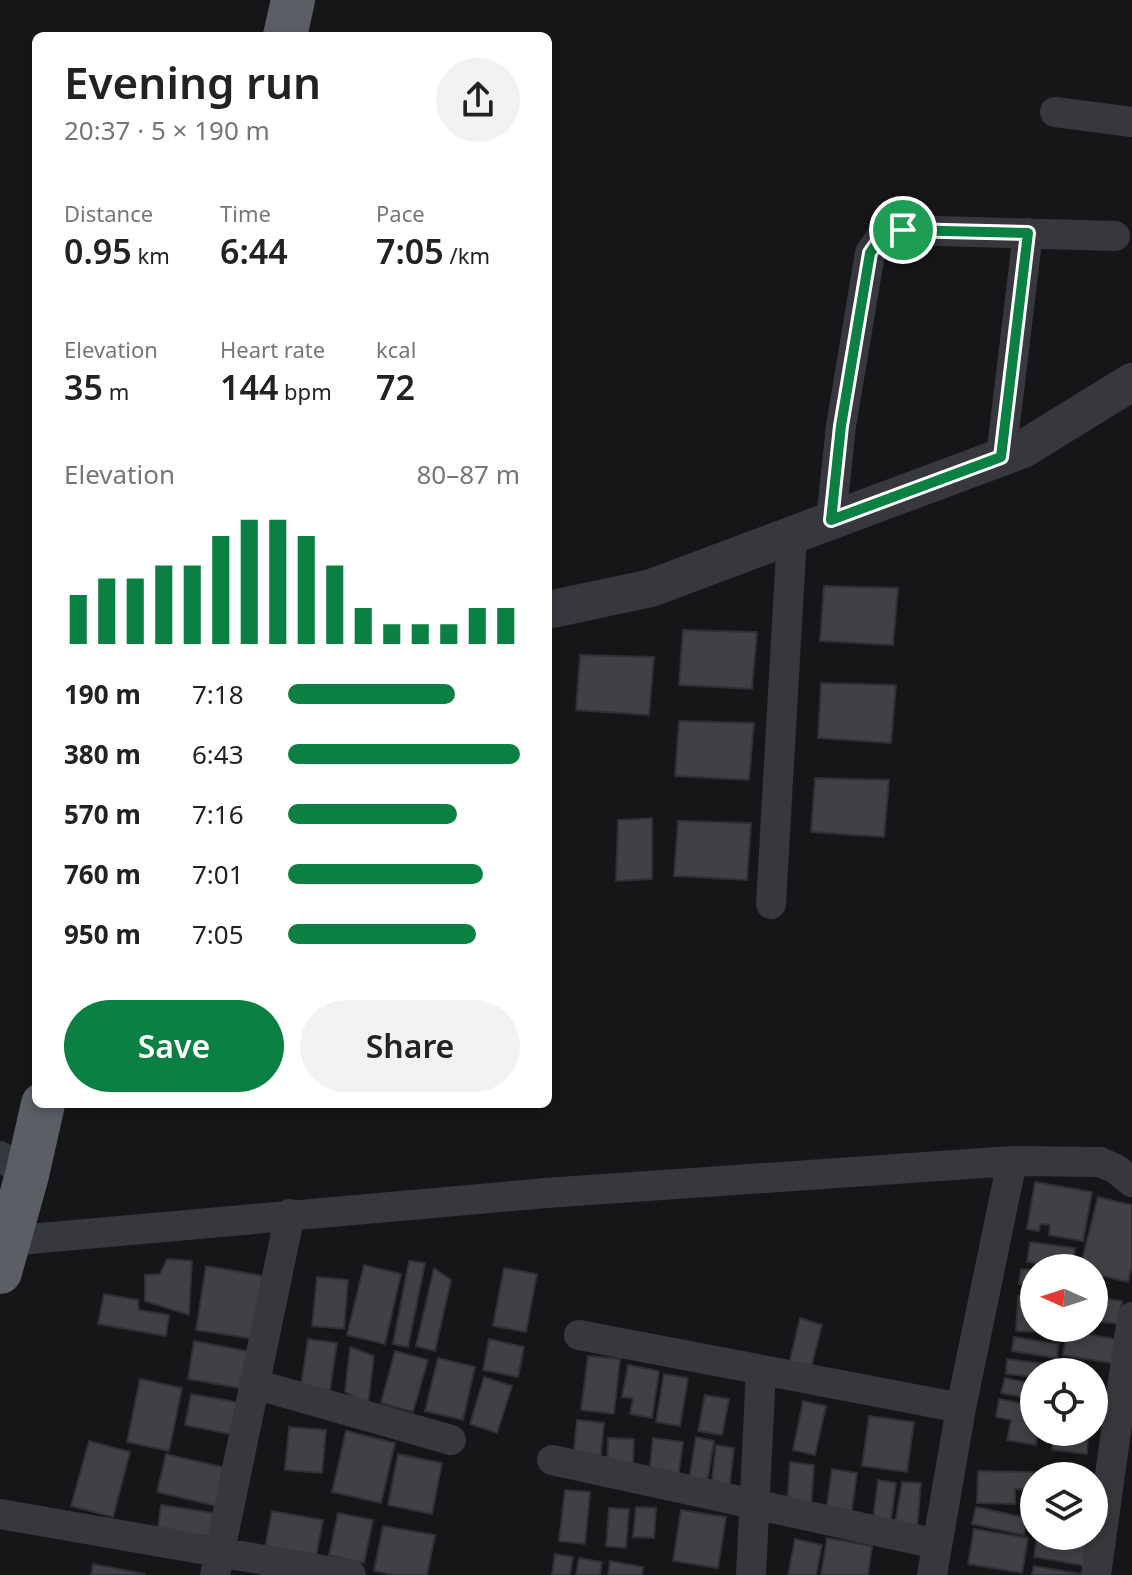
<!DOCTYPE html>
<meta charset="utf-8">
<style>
:root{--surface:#fff;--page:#f2f2f2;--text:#222;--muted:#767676;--accent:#0b8043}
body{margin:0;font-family:"Noto Sans",sans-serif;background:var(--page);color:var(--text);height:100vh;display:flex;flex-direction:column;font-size:30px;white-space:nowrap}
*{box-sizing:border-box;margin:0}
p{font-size:26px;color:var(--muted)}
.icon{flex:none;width:44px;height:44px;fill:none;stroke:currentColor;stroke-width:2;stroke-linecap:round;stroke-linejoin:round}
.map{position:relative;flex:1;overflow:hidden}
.side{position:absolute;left:32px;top:32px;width:520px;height:1076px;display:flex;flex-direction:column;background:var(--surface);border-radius:12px;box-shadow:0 4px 12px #0003}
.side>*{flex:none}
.needle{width:52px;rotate:273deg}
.tools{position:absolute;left:1020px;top:1254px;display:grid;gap:16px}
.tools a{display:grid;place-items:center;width:88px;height:88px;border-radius:50%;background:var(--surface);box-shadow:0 4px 12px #0003;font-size:40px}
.pin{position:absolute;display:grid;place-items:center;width:68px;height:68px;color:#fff;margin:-34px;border:4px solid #fff;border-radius:50%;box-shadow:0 2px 8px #0007}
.round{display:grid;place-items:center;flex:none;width:84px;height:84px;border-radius:42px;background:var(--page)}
.head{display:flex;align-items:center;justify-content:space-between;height:136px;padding:0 32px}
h1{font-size:44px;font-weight:600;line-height:60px}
.figures{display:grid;grid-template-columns:repeat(3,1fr);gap:12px;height:136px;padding:8px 32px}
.figures div{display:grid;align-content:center}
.figures b{font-size:34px;font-weight:600}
.figures small{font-size:22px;font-weight:400}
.figures p{font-size:22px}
.chart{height:224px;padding:16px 32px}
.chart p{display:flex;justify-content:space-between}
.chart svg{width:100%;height:144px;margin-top:8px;stroke:var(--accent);stroke-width:6}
.cta{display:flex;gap:16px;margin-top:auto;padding:16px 32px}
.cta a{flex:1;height:92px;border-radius:48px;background:var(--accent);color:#fff;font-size:32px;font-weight:600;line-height:92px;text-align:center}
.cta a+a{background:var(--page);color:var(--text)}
ul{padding:0 32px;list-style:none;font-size:26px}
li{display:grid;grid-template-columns:128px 96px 1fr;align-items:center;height:60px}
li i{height:20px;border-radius:10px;background:var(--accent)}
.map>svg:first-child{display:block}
</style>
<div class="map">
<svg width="1132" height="1575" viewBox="0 0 1132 1575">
<rect width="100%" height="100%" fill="#161618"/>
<!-- building -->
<path fill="#404145" stroke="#303034" stroke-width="2" d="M 824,586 L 898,588 L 893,645 L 820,641 Z
M 683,630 L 757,632 L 752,689 L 679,685 Z
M 580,655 L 654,657 L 649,715 L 576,710 Z
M 821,683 L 896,685 L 891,743 L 818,738 Z
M 679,721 L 754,723 L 749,780 L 675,776 Z
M 815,778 L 889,780 L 884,837 L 811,832 Z
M 652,818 L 652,879 L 616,881 L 618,820 Z
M 678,821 L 751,823 L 747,880 L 674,876 Z
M 1035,1182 L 1092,1192 L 1083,1241 L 1049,1235 L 1050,1225 L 1040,1224 L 1039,1231 L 1027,1229 Z
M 1098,1197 L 1132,1205 L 1132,1266 L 1128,1282 L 1094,1274 L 1094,1268 L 1080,1268 Z
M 1030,1242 L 1075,1248 L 1072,1268 L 1027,1262 Z
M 167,1259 L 192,1261 L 189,1315 L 145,1301 L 145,1275 L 160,1274 Z
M 409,1261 L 425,1263 L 408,1347 L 393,1344 Z
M 364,1265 L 401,1274 L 385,1344 L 347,1335 Z
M 206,1266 L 264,1276 L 254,1339 L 196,1330 Z
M 434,1268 L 451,1280 L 435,1351 L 416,1346 Z
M 504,1268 L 537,1274 L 526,1332 L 493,1326 Z
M 1021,1269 L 1034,1270 L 1034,1286 L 1019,1284 Z
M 317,1277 L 348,1280 L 344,1329 L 312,1326 Z
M 104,1294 L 138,1300 L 139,1310 L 169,1315 L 166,1336 L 98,1324 Z
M 1018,1296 L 1034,1297 L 1034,1328 L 1051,1328 L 1050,1333 L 1016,1331 Z
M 1094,1297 L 1122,1301 L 1119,1324 L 1094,1321 Z
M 800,1318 L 822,1325 L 809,1375 L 789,1364 Z
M 1067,1331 L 1122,1340 L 1117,1364 L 1063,1355 Z
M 1014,1337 L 1058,1344 L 1057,1358 L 1012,1351 Z
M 308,1339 L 337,1343 L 330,1390 L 301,1385 Z
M 489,1339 L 524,1347 L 518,1377 L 483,1370 Z
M 194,1341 L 252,1352 L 245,1389 L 188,1379 Z
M 350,1347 L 374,1356 L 368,1404 L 345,1392 Z
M 395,1351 L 428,1360 L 413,1412 L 381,1403 Z
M 588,1356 L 620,1359 L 614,1414 L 581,1410 Z
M 438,1358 L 475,1367 L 463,1420 L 425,1411 Z
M 1007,1359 L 1054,1365 L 1053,1372 L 1034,1372 L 1034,1377 L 1006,1374 Z
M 628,1365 L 659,1371 L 652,1418 L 630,1414 L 633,1398 L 622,1397 Z
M 664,1374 L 688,1378 L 680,1426 L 656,1422 Z
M 484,1377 L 512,1386 L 497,1433 L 470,1424 Z
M 1005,1378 L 1034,1384 L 1034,1399 L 1001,1393 Z
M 140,1379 L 182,1388 L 169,1451 L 127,1442 Z
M 191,1394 L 241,1403 L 235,1435 L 185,1425 Z
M 705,1395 L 729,1399 L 722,1435 L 698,1431 Z
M 999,1399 L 1034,1406 L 1034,1432 L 1038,1432 L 1036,1445 L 1007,1440 L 1011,1420 L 996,1417 Z
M 803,1401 L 826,1406 L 815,1455 L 793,1450 Z
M 869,1416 L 914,1422 L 907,1472 L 862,1466 Z
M 577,1420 L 604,1423 L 600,1462 L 573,1459 Z
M 289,1427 L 326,1430 L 322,1473 L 285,1470 Z
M 346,1431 L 395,1443 L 381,1503 L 332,1492 Z
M 1054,1432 L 1088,1432 L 1087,1454 L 1052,1450 Z
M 696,1437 L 714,1441 L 707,1483 L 689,1480 Z
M 608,1438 L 634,1439 L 633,1467 L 607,1467 Z
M 653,1438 L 683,1442 L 678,1479 L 649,1476 Z
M 89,1441 L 130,1452 L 113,1517 L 71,1506 Z
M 716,1445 L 734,1448 L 729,1491 L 711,1489 Z
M 166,1454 L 226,1468 L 216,1506 L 157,1492 Z
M 398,1454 L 442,1463 L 432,1514 L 388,1505 Z
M 790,1462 L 814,1465 L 811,1508 L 787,1506 Z
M 832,1469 L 857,1473 L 851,1516 L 826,1512 Z
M 978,1471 L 1033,1472 L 1033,1489 L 1015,1489 L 1015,1504 L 977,1503 Z
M 878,1480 L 896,1483 L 890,1528 L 873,1520 Z
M 902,1482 L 921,1483 L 917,1529 L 895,1524 Z
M 565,1490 L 590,1492 L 585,1544 L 559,1541 Z
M 161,1505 L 221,1514 L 217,1544 L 157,1535 Z
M 636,1507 L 656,1508 L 654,1538 L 633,1537 Z
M 976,1507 L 1027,1518 L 1024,1535 L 972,1524 Z
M 609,1508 L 629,1509 L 626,1548 L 606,1546 Z
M 681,1510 L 726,1517 L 718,1568 L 673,1561 Z
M 272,1511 L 323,1520 L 316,1557 L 265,1548 Z
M 338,1513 L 373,1520 L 364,1563 L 329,1555 Z
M 383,1526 L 435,1535 L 427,1575 L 393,1575 L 374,1571 Z
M 974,1529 L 1028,1538 L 1022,1573 L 968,1564 Z
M 1037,1536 L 1091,1536 L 1086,1566 L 1034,1557 Z
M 827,1538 L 872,1546 L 868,1575 L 821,1575 Z
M 795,1539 L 822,1545 L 816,1575 L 788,1575 Z
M 555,1554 L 573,1557 L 570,1575 L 552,1575 Z
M 579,1558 L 602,1562 L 600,1575 L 576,1575 Z
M 610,1561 L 643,1567 L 642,1575 L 608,1575 Z
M 93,1564 L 145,1574 L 145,1575 L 91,1575 Z
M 1034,1566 L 1087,1575 L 1032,1575 Z"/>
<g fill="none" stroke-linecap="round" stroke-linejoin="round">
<!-- minor -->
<path stroke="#37383d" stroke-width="30" d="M 1055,112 L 1132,122
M 1001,457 L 1028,233
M 831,520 L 841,426 L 870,253 L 883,234 L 903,230 L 1115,236
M 771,904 L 792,535
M 0,1156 L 27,1175
M 7,1241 L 546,1193 L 1012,1161 L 1100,1162 L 1116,1169 L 1132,1182
M 579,1335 L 961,1408
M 254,1384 L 451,1440
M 552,1460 L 937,1544
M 0,1514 L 351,1575
M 215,1575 L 290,1214
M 751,1575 L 761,1370
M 932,1575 L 961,1408 L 1012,1161
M 1096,1575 L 1132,1317"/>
<!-- tertiary -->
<path stroke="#37383d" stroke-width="38" d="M 548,610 L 651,588 L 1023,449 L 1132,382"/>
<!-- trunk -->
<path stroke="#5b5e65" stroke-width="44" d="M 285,36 L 293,0
M 0,1272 L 27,1175 L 43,1104"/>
</g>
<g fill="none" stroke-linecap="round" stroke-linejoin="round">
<defs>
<path id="route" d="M 903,230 L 1028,233 L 1001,457 L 831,520 L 841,426 L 870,253 L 883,234 Z"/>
</defs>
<!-- route casing -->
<use href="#route" stroke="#fff" stroke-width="16"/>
<!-- route -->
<use href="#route" stroke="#0b8043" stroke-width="10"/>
</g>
</svg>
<div class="tools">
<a><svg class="needle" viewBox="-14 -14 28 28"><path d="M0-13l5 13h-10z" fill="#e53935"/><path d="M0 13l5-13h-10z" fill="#767676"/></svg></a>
<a><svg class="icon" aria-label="locate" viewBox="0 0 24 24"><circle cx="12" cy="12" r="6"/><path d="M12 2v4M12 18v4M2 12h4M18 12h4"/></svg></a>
<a><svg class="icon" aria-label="layers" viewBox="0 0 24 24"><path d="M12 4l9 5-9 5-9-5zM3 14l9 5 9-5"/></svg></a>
</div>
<div class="pin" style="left:903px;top:230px;background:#1e9e55"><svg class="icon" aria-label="arrive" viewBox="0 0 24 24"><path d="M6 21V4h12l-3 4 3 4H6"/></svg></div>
<section class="side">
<div class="head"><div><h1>Evening run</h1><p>20:37 · 5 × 190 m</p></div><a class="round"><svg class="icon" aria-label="share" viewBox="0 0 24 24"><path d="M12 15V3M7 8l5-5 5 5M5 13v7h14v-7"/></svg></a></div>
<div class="figures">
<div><p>Distance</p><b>0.95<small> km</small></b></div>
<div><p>Time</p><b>6:44</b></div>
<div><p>Pace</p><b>7:05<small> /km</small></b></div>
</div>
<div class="figures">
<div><p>Elevation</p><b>35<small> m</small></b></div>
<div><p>Heart rate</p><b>144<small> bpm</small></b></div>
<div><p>kcal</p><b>72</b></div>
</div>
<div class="chart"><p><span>Elevation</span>80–87 m</p>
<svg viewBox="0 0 160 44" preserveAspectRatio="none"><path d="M5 44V29M15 44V24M25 44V24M35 44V20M45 44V20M55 44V11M65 44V6M75 44V6M85 44V11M95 44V20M105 44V33M115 44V38M125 44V38M135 44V38M145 44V33M155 44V33"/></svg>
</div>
<ul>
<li><b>190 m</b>7:18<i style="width:72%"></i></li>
<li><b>380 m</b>6:43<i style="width:100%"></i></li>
<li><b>570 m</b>7:16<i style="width:73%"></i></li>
<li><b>760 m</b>7:01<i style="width:84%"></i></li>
<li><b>950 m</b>7:05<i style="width:81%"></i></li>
</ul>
<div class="cta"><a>Save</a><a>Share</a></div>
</section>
</div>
